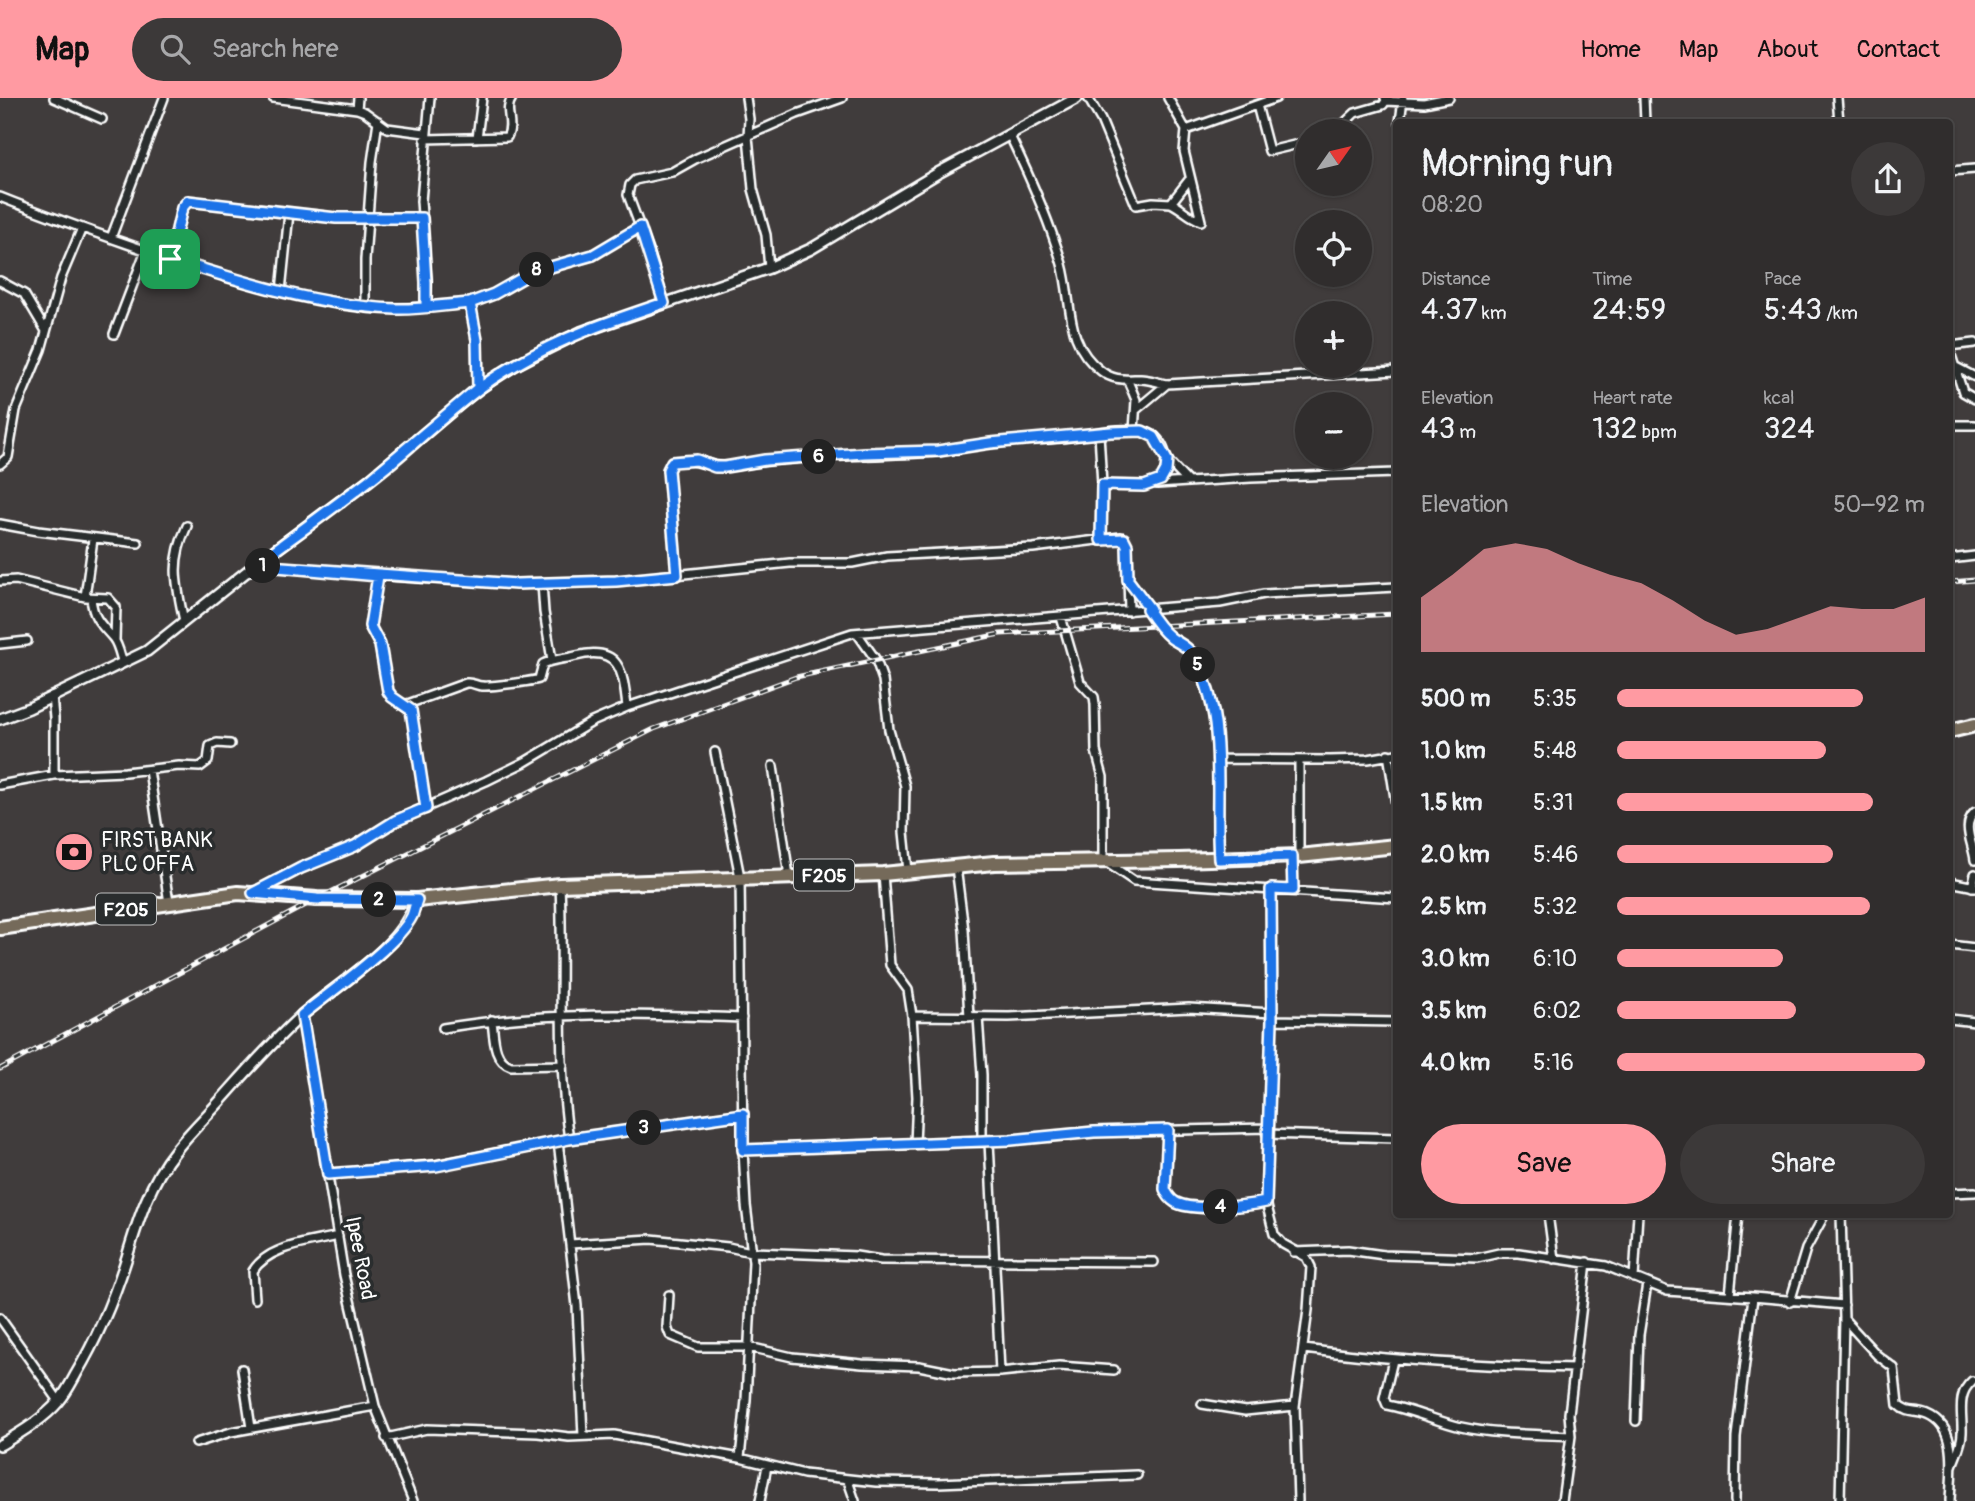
<!DOCTYPE html>
<meta charset="utf-8">
<style>
:root{--surface:#302d2d;--page:#3c3939;--text:#f1f3f6;--muted:#a8a8aa;--line:#4b4949;--accent:#ff9aa2}
body{margin:0;font-family:Pangolin,sans-serif;background:var(--page);color:var(--text);height:100vh;display:flex;flex-direction:column;font-size:26px;white-space:nowrap}
*{box-sizing:border-box;margin:0}
p{font-size:23px;color:var(--muted)}
.icon{flex:none;width:38px;height:38px;fill:none;stroke:currentColor;stroke-width:2;stroke-linecap:round;stroke-linejoin:round}
.map{position:relative;flex:1;overflow:hidden}
.sheet{position:absolute;left:1393px;top:21px;width:560px;height:1099px;display:flex;flex-direction:column;background:var(--surface);border-radius:7px;box-shadow:0 2px 5px #0004,0 0 0 2px var(--line)}
.sheet>*{flex:none}
.needle{width:46px;rotate:56deg}
.controls{position:absolute;left:1295px;top:21px;display:grid;gap:14px}
.controls a{display:grid;place-items:center;width:77px;height:77px;border-radius:50%;background:var(--surface);box-shadow:0 2px 5px #0004,0 0 0 2px var(--line);font-size:35px}
.pin{position:absolute;display:grid;place-items:center;width:60px;height:60px;color:#fff;margin:-30px;border-radius:14px;box-shadow:0 4px 10px #0006}
.km{position:absolute;width:35px;height:35px;margin:-18px;border-radius:50%;background:#222;color:#fff;font-size:19px;line-height:35px;text-align:center}
.round{display:grid;place-items:center;flex:none;width:74px;height:74px;border-radius:37px;background:var(--page)}
.headline{display:flex;align-items:center;justify-content:space-between;height:119px;padding:0 28px}
h1{font-size:38px;font-weight:600;line-height:52px}
.stats{display:grid;grid-template-columns:repeat(3,1fr);gap:10px;height:119px;padding:7px 28px}
.stats div{display:grid;align-content:center}
.stats b{font-size:30px;font-weight:600}
.stats small{font-size:19px;font-weight:400}
.stats p{font-size:19px}
.chart{height:196px;padding:14px 28px}
.chart p{display:flex;justify-content:space-between}
.chart svg{width:100%;height:126px;margin-top:7px;fill:var(--accent);opacity:.7}
.cta{display:flex;gap:14px;margin-top:auto;padding:14px 28px}
.cta a{flex:1;height:80px;border-radius:42px;background:var(--accent);color:#111;font-size:28px;font-weight:600;line-height:80px;text-align:center}
.cta a+a{background:var(--page);color:var(--text)}
ul{padding:0 28px;list-style:none;font-size:23px}
li{display:grid;grid-template-columns:112px 84px 1fr;align-items:center;height:52px}
li i{height:18px;border-radius:9px;background:var(--accent)}
header{display:flex;align-items:center;gap:42px;box-sizing:border-box;height:98px;padding:0 35px;background:var(--accent);color:#111}
header strong{font-size:33px}
nav{display:flex;gap:38px;margin-inline-start:auto;font-size:24px}
.search{width:490px;height:63px;background:var(--page);display:flex;align-items:center;gap:18px;box-sizing:border-box;padding:0 24px;border-radius:38px;color:var(--muted);font-size:26px}
.map>svg:first-child{display:block}
</style>
<header>
<strong>Map</strong>
<div class="search"><svg class="icon" aria-label="search" viewBox="0 0 24 24"><circle cx="10" cy="10" r="6"/><path d="M15 15l6 6"/></svg>Search here</div>
<nav><a>Home</a><a>Map</a><a>About</a><a>Contact</a></nav>
</header>
<div class="map">
<svg width="1975" height="1403" viewBox="0 0 1975 1403">
<rect width="100%" height="100%" fill="#403c3c"/>
<filter id="ink" filterUnits="userSpaceOnUse"><feTurbulence type="fractalNoise" baseFrequency=".0143" numOctaves="2"/><feDisplacementMap in="SourceGraphic" scale="14" xChannelSelector="R" yChannelSelector="G"/><feConvolveMatrix kernelMatrix="1 2 1 2 8 2 1 2 1" color-interpolation-filters="sRGB"/></filter>
<g filter="url(#ink)">
<g fill="none" stroke-linecap="round" stroke-linejoin="round">
<defs>
<path id="minor" d="M 54,0 L 102,21
M 273,0 L 357,11 L 365,14 L 387,30 L 425,35
M 746,0 L 749,21 L 748,38 L 753,91 L 766,137 L 769,170
M 1088,0 L 1101,22 L 1136,107 L 1153,104 L 1171,105 L 1189,82
M 1168,0 L 1186,32
M 1385,0 L 1386,3 L 1424,5 L 1449,0
M 1644,0 L 1645,24
M 1837,0 L 1839,24
M 1257,7 L 1269,53 L 1307,44
M 357,11 L 358,0
M 1400,24 L 1403,1
M 1336,33 L 1355,15 L 1383,7 L 1386,3
M 1010,38 C 1030,79 1049,122 1062,166 C 1073,206 1064,245 1101,273 C 1114,283 1125,281 1141,281 C 1149,281 1159,285 1167,286 L 1396,273
M 477,40 L 482,0
M 425,41 L 507,39 C 515,25 503,13 512,0
M 1950,73 L 1975,71
M 0,99 C 45,117 90,133 136,149 C 209,174 285,200 363,209 C 399,213 434,208 470,205 L 477,242 L 478,291
M 1171,105 C 1182,110 1189,119 1201,123
M 1201,123 L 1184,53 L 1186,32 L 1276,0
M 111,140 L 164,0
M 170,161 L 182,110 L 188,103 L 336,120 L 422,120
M 0,183 L 24,196 L 46,233
M 281,193 L 289,115
M 470,205 L 494,196 L 533,174 L 593,157 L 640,129
M 664,205 L 649,153 L 628,97 L 630,87 L 635,82 L 672,74 L 697,60 L 797,16 L 842,0
M 365,209 L 365,162 L 372,64 L 378,23
M 426,209 L 427,184 L 421,103 L 430,0
M 114,236 L 146,152
M 1950,248 L 1975,245
M 1950,254 L 1963,294 L 1975,301
M 1956,269 L 1975,279
M 1128,283 L 1136,302 L 1134,333
M 1137,311 L 1167,286
M 1950,327 L 1975,327
M 1099,335 L 1102,387 L 1101,442
M 1167,362 L 1187,383
M 0,366 L 8,359 L 16,312 L 41,252 L 61,180 L 82,130
M 1157,386 L 1251,380 L 1396,375
M 0,426 L 38,433 L 138,445
M 1950,461 L 1975,458
M 255,467 L 388,478 L 516,486 L 542,485 L 616,483 L 790,465 L 852,465 L 887,458 L 1033,450 L 1121,439 L 1127,447 L 1129,513
M 378,477 L 370,528 L 380,547 L 388,593 L 392,599 L 411,613 L 426,711
M 677,477 L 668,372 L 672,364 C 696,358 711,372 734,368 C 800,356 868,359 935,354 C 952,352 970,348 987,346 C 1012,342 1037,342 1061,340 C 1086,338 1122,327 1146,334 C 1165,339 1172,367 1161,382 L 1145,388 L 1102,387
M 0,483 L 16,482 L 85,499 L 108,500 L 116,509 L 115,542
M 1129,483 L 1150,511
M 542,485 L 544,514 L 552,562
M 85,499 L 93,441
M 91,500 C 93,521 101,526 113,540 C 118,546 120,556 122,563
M 1147,511 C 1154,521 1161,533 1171,540 C 1178,545 1187,548 1192,556 C 1229,616 1214,694 1219,761
M 1061,519 L 1080,584 L 1094,599 L 1095,606 L 1096,653 L 1103,679 L 1103,762 L 1134,783 L 1396,800
M 184,523 C 176,485 170,464 187,428
M 857,535 L 876,562 L 883,582 L 889,632 L 905,688 L 904,734 L 908,773
M 0,546 L 27,543
M 52,598 L 54,620 L 54,677
M 405,607 L 466,585 C 473,584 476,588 482,588 C 491,589 533,583 539,581 L 543,566 C 553,561 565,561 576,558 C 620,547 623,573 627,609
M 715,654 L 740,779 L 743,1052 L 746,1107 L 753,1164 L 746,1302 L 740,1360
M 1388,656 L 1396,706
M 1217,661 L 1330,662 L 1368,661 L 1396,656
M 1299,662 L 1299,758
M 773,668 L 789,778
M 149,672 L 169,805
M 0,687 L 54,677 L 125,674 L 179,668 L 200,669 L 208,663 L 210,648 L 217,645 L 230,646
M 1975,714 C 1961,727 1973,745 1975,762
M 1292,758 L 1293,792
M 956,769 L 964,832 L 969,919
M 883,776 L 890,867 L 908,892 L 912,918 L 917,999 L 915,1046
M 1950,784 L 1975,789
M 560,787 C 564,871 556,958 569,1041
M 1972,789 L 1975,776
M 1271,791 L 1272,922 L 1266,1104 L 1274,1136 L 1283,1146 L 1306,1159 L 1311,1169 L 1308,1212 L 1295,1308 L 1298,1403
M 255,794 L 301,770 L 355,748 L 395,723 L 486,683 L 525,664 L 592,624 L 627,609 L 852,535 L 1220,505 L 1264,496 L 1396,489
M 1950,847 L 1975,850
M 302,917 L 344,1177 L 375,1308 L 413,1403
M 912,918 L 1009,919 L 1189,910 L 1272,915
M 978,919 L 982,977 L 982,1043
M 1950,921 L 1975,924
M 492,922 C 494,939 493,962 511,968 L 563,967
M 1272,922 L 1396,924
M 443,930 C 541,913 642,916 742,920
M 1168,1032 L 1165,1091 C 1167,1096 1170,1101 1175,1104 C 1191,1114 1247,1108 1266,1104
M 1267,1036 L 1396,1040
M 558,1043 L 577,1208 L 583,1338
M 989,1043 L 1000,1274
M 743,1052 L 1011,1042 L 1094,1034 L 1267,1030
M 328,1076 L 436,1067 L 569,1041 L 743,1016
M 1950,1095 L 1975,1094
M 1548,1116 L 1554,1161
M 570,1146 L 651,1141 L 728,1149 L 751,1154 L 856,1158 L 881,1162 L 1154,1164
M 1294,1154 L 1348,1152 L 1384,1157 L 1477,1160 L 1499,1155 L 1519,1155 L 1606,1168 L 1667,1193 L 1753,1199 L 1736,1339 L 1735,1403
M 1634,1180 L 1638,1116
M 669,1197 L 667,1229 L 670,1237 L 698,1249 L 749,1249 L 792,1259 L 862,1266 L 919,1268 L 954,1275 L 1000,1274 L 1059,1268 L 1114,1272
M 1730,1197 L 1738,1116
M 1753,1199 L 1844,1207
M 255,1201 L 253,1173 C 269,1147 310,1145 338,1138
M 1790,1204 L 1806,1151 L 1825,1116
M 0,1220 L 59,1303
M 1844,1221 L 1877,1257 L 1894,1270 L 1898,1307 C 1908,1317 1917,1312 1928,1317 C 1960,1330 1951,1376 1950,1403
M 1304,1251 C 1394,1263 1484,1268 1575,1270
M 1393,1262 L 1384,1300 L 1387,1307 C 1413,1312 1436,1323 1461,1329 C 1497,1337 1534,1336 1571,1338
M 242,1271 L 251,1330
M 1202,1306 L 1245,1313 L 1295,1308
M 1636,1323 L 1639,1237 L 1647,1186
M 386,1340 L 427,1331 L 538,1335 L 569,1339 L 614,1337 L 740,1360 L 804,1376 L 876,1384 L 938,1385 L 1137,1377
M 196,1345 L 231,1334 L 375,1308
M 1952,1368 C 1956,1357 1962,1346 1962,1335 C 1963,1316 1956,1297 1972,1283
M 848,1383 L 855,1403
M 760,1403 L 767,1368
M 1562,1403 L 1571,1338 L 1569,1316 L 1587,1164
M 1840,1403 L 1844,1221 L 1841,1116"/>
<path id="tertiary" d="M 0,621 L 29,610 L 147,553 L 255,467 L 369,382 L 478,291 L 515,267 L 581,234 L 769,170 L 811,151 L 938,75 L 1077,0
M 0,1347 C 20,1335 44,1321 59,1303 C 66,1295 71,1285 76,1276 C 98,1239 114,1200 127,1159 C 138,1122 150,1084 175,1053 C 189,1035 206,1019 221,1002 C 247,973 273,943 302,917 C 340,883 400,852 417,802"/>
<path id="primary" d="M 1950,633 L 1975,627
M 0,830 L 238,795 L 317,801 L 417,802 L 560,787 L 883,776 L 994,765 L 1179,762 L 1299,758 L 1396,748"/>
</defs>
<!-- minor casing -->
<use href="#minor" stroke="#fff" stroke-width="12"/>
<!-- tertiary casing -->
<use href="#tertiary" stroke="#fff" stroke-width="14"/>
<!-- primary casing -->
<use href="#primary" stroke="#fff" stroke-width="18"/>
<!-- minor -->
<use href="#minor" stroke="#2a2d2e" stroke-width="7"/>
<!-- tertiary -->
<use href="#tertiary" stroke="#2a2d2e" stroke-width="9"/>
<!-- primary -->
<use href="#primary" stroke="#746a5a" stroke-width="12"/>
<defs>
<path id="rail" d="M 1950,484 L 1975,482
M 0,971 L 317,801 L 654,631 L 796,579 L 1000,536 L 1396,516"/>
</defs>
<!-- rail casing -->
<use href="#rail" stroke="#fff" stroke-width="5"/>
<!-- rail -->
<use href="#rail" stroke="#2a2d2e" stroke-width="2.5" stroke-dasharray="8" stroke-linecap="butt"/>
</g>
</g>
<g fill="none" stroke-linecap="round" stroke-linejoin="round" filter="url(#ink)">
<defs>
<path id="route" d="M 170,161 C 243,184 318,208 395,211 C 419,212 445,207 470,205 L 477,242 L 478,290 L 369,382 L 255,467 L 378,478 L 370,528 L 380,547 L 388,593 L 392,599 L 411,612 L 426,710 L 395,723 L 355,748 L 301,770 L 253,795 L 317,801 L 417,802 C 415,807 414,813 412,818 C 398,847 328,896 302,917 L 328,1076 L 436,1068 L 569,1041 L 743,1016 L 743,1052 L 1011,1042 L 1094,1034 L 1168,1032 L 1165,1091 C 1167,1096 1170,1101 1175,1104 C 1191,1114 1247,1108 1266,1104 L 1272,922 L 1271,791 L 1293,792 L 1292,758 L 1219,761 C 1214,694 1229,616 1192,556 C 1187,548 1178,545 1171,540 C 1161,532 1154,522 1147,511 L 1150,511 L 1128,482 L 1127,447 L 1124,441 L 1101,442 L 1102,387 L 1144,388 L 1161,382 L 1166,373 L 1167,362 L 1154,339 L 1142,333 L 1111,334 L 990,345 L 938,353 L 864,355 L 765,362 L 725,369 L 715,369 L 697,362 L 672,364 L 668,372 L 677,477 L 616,483 L 516,486 L 255,467 C 301,433 347,401 391,365 C 432,331 470,292 517,266 C 563,239 613,222 664,205 L 640,129 L 593,157 L 533,174 L 494,196 L 470,205 L 426,209 L 426,184 L 422,120 L 336,120 L 188,103 L 182,110 L 170,161"/>
</defs>
<!-- route casing -->
<use href="#route" stroke="#fff" stroke-width="14"/>
<!-- route -->
<use href="#route" stroke="#1a73e8" stroke-width="9"/>
</g>
<!-- icons -->
<defs>
<symbol id="bank-disc" viewBox="-11 -11 22 22"><circle r="9.5" fill="#ff9aa2" stroke="#2a2d2e"/><path d="M-6-4H6V4H-6ZM0-2.3a2.3 2.3 0 1 0 0 4.6a2.3 2.3 0 1 0 0-4.6Z" fill="#111"/></symbol>
</defs>
<g fill-rule="evenodd">
<use href="#bank-disc" x="52" y="732" width="44" height="44"/>
</g>
<g text-anchor="middle" stroke-width="7" stroke-linejoin="round" paint-order="stroke">
<!-- shield labels -->
<g fill="#2a2d2e" stroke="#bfc0c0" stroke-width="2">
<rect x="794" y="761.5" width="60" height="31" rx="5"/>
<rect x="96" y="795.5" width="60" height="31" rx="5"/>
</g>
<g font-size="19" font-weight="bold" fill="#fff">
<text x="824" y="784">F205</text>
<text x="126" y="818">F205</text>
</g>
<!-- poi labels -->
<g font-size="21" fill="#fff" stroke="#2a2d2e" text-anchor="start">
<text x="101" y="749">FIRST BANK<tspan x="101" dy="24">PLC OFFA</tspan></text>
</g>
<!-- street labels -->
<g font-size="21" fill="#fff" stroke="#2a2d2e">
<text transform="translate(361 1160) rotate(79)" y="7">Ipee Road</text>
</g>
</g>
</svg>
<div class="controls">
<a><svg class="needle" viewBox="-14 -14 28 28"><path d="M0-13l5 13h-10z" fill="#e53935"/><path d="M0 13l5-13h-10z" fill="#a8a8aa"/></svg></a>
<a><svg class="icon" aria-label="locate" viewBox="0 0 24 24"><circle cx="12" cy="12" r="6"/><path d="M12 2v4M12 18v4M2 12h4M18 12h4"/></svg></a>
<a>+</a>
<a>−</a>
</div>
<div class="pin" style="left:170px;top:161px;background:#1e9e55"><svg class="icon" aria-label="arrive" viewBox="0 0 24 24"><path d="M6 21V4h12l-3 4 3 4H6"/></svg></div>
<b class="km" style="left:263px;top:468px">1</b>
<b class="km" style="left:379px;top:802px">2</b>
<b class="km" style="left:644px;top:1030px">3</b>
<b class="km" style="left:1221px;top:1109px">4</b>
<b class="km" style="left:1198px;top:567px">5</b>
<b class="km" style="left:819px;top:359px">6</b>
<b class="km" style="left:537px;top:172px">8</b>
<section class="sheet">
<div class="headline"><div><h1>Morning run</h1><p>08:20</p></div><a class="round"><svg class="icon" aria-label="share" viewBox="0 0 24 24"><path d="M12 15V3M7 8l5-5 5 5M5 13v7h14v-7"/></svg></a></div>
<div class="stats">
<div><p>Distance</p><b>4.37<small> km</small></b></div>
<div><p>Time</p><b>24:59</b></div>
<div><p>Pace</p><b>5:43<small> /km</small></b></div>
</div>
<div class="stats">
<div><p>Elevation</p><b>43<small> m</small></b></div>
<div><p>Heart rate</p><b>132<small> bpm</small></b></div>
<div><p>kcal</p><b>324</b></div>
</div>
<div class="chart"><p><span>Elevation</span>50–92 m</p>
<svg viewBox="0 0 160 44" preserveAspectRatio="none"><path d="M0 44V25L10 17L20 8L30 6L40 8L50 13L60 17L70 20L80 26L90 33L100 38L110 36L120 32L130 28L140 29L150 29L160 25V44z"/></svg>
</div>
<ul>
<li><b>500 m</b>5:35<i style="width:80%"></i></li>
<li><b>1.0 km</b>5:48<i style="width:68%"></i></li>
<li><b>1.5 km</b>5:31<i style="width:83%"></i></li>
<li><b>2.0 km</b>5:46<i style="width:70%"></i></li>
<li><b>2.5 km</b>5:32<i style="width:82%"></i></li>
<li><b>3.0 km</b>6:10<i style="width:54%"></i></li>
<li><b>3.5 km</b>6:02<i style="width:58%"></i></li>
<li><b>4.0 km</b>5:16<i style="width:100%"></i></li>
</ul>
<div class="cta"><a>Save</a><a>Share</a></div>
</section>
</div>
